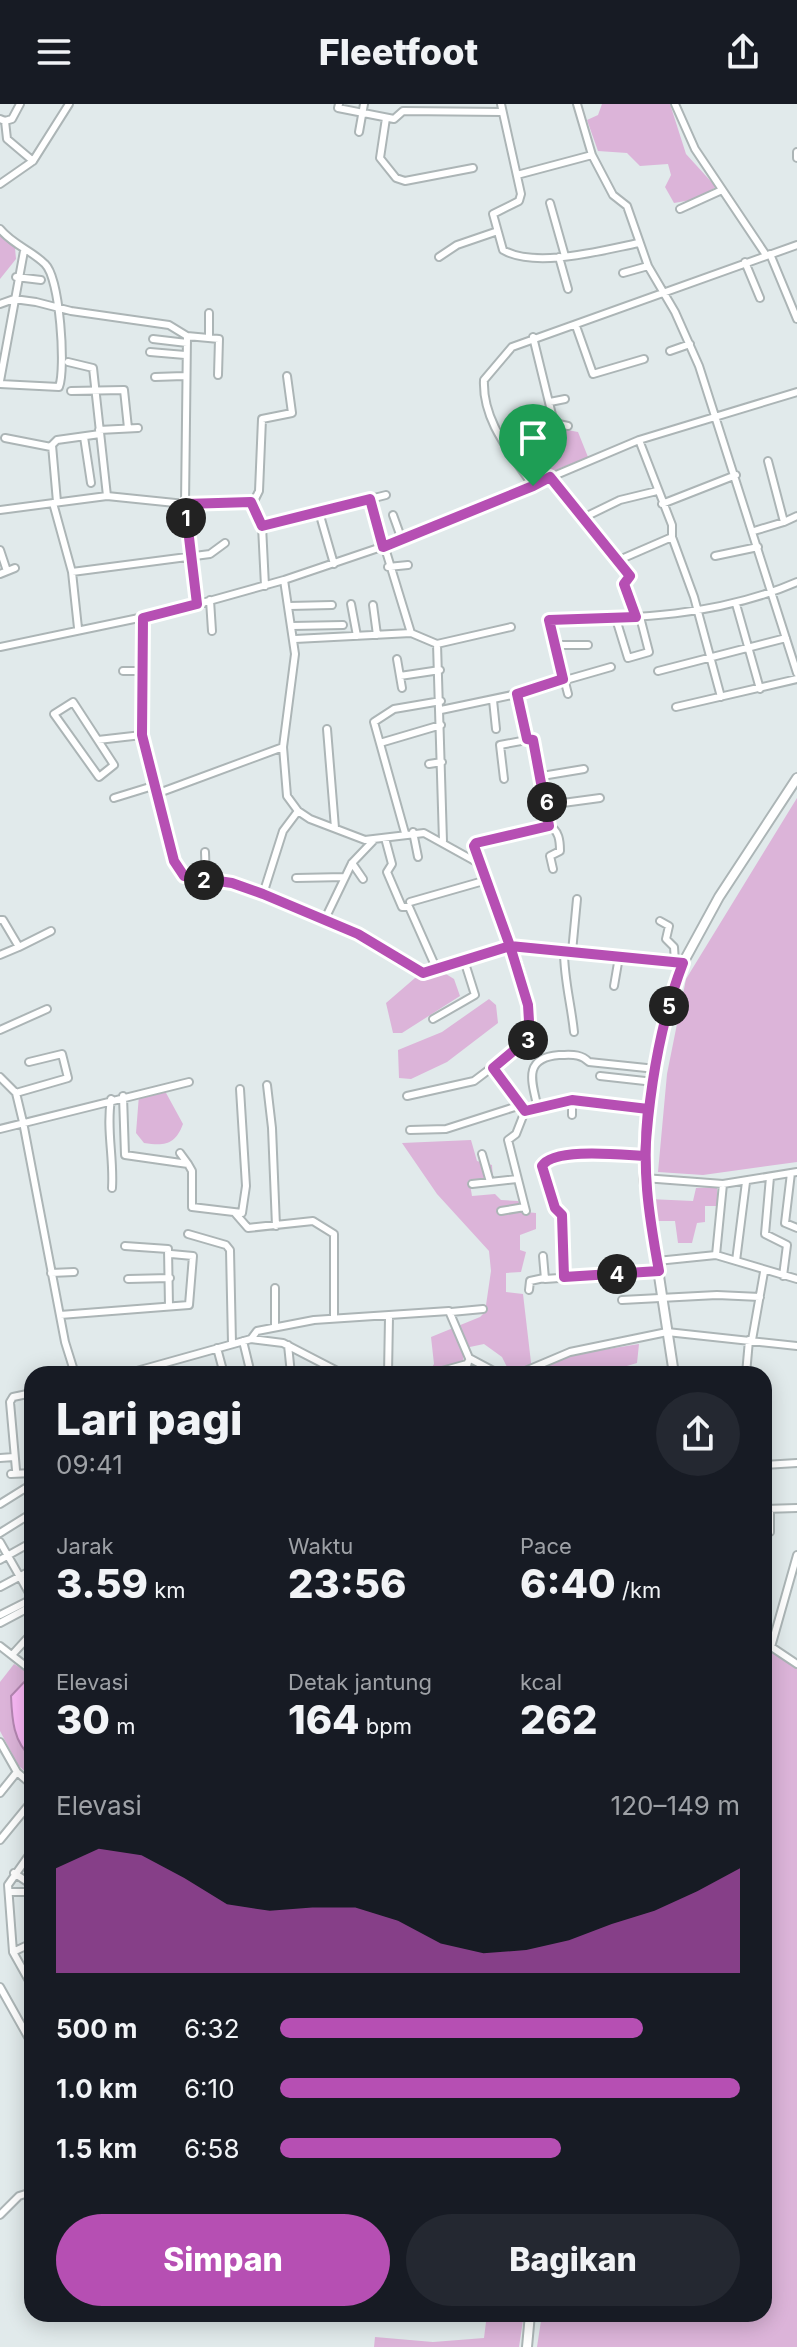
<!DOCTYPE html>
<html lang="id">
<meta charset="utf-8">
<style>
:root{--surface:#171b24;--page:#242831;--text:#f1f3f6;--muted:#9ea1a6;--accent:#b64fb3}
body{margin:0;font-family:Inter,sans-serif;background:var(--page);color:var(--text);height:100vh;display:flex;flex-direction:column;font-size:30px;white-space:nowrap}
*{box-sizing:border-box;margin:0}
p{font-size:26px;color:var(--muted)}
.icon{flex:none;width:44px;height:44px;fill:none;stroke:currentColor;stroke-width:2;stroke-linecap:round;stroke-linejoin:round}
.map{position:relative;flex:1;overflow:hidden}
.sheet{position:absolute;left:24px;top:1262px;width:748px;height:956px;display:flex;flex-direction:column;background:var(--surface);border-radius:24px;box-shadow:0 4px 20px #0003}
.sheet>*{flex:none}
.pin{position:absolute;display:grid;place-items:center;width:68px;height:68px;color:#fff;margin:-82px -34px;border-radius:50% 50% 50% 0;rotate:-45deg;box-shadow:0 0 8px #0007}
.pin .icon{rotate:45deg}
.km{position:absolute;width:40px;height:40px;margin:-20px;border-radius:50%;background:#222;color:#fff;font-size:22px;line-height:40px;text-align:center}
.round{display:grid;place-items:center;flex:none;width:84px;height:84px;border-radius:42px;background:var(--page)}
.summary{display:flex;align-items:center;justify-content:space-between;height:136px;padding:0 32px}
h1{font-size:44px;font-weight:800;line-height:60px}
.stats{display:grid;grid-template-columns:repeat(3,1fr);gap:12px;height:136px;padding:8px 32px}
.stats div{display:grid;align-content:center}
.stats b{font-size:40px;font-weight:800}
.stats small{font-size:22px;font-weight:400}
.stats p{font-size:22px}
.chart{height:224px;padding:16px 32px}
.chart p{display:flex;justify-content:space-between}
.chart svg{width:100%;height:144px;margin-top:8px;fill:var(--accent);opacity:.7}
.primary-button{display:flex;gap:16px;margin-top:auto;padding:16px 32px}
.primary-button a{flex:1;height:92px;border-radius:48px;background:var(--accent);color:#fff;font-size:32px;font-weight:800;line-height:92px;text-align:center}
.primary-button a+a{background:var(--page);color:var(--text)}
ul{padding:0 32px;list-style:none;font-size:26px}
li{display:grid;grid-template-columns:128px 96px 1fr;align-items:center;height:60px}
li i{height:20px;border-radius:10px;background:var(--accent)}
header{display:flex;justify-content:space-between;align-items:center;height:104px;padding:0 32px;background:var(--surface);font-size:36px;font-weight:800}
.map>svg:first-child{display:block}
</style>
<header><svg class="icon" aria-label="menu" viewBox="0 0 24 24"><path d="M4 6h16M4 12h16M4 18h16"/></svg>Fleetfoot<svg class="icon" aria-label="share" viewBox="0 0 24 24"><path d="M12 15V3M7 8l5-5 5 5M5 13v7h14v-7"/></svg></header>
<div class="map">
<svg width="797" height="2243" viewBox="0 0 797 2243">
<rect width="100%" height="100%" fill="#e1eaeb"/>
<!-- green -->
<path fill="#dcb4d9" d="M 602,0 L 670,0 L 686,50 L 716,83 L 697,95 L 674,99 L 665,83 L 671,71 L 668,60 L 640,62 L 627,49 L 598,47 L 587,16 L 598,11 Z
M 0,129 L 15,144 L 16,155 L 0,175 Z
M 536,320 L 578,328 L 588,353 L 548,369 L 521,322 Z
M 797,694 L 797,1058 L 703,1071 L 658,1068 L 667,970 L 686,875 Z
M 446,870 L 454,875 L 460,892 L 402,929 L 393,929 L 386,899 L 415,874 Z
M 489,895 L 496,901 L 498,919 L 447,958 L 411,975 L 399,974 L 398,946 L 442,928 Z
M 165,987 L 183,1020 C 175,1041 165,1042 144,1039 L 136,1029 L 139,991 Z
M 471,1036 L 477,1057 L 492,1061 L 493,1076 L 470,1080 L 472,1092 L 495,1090 L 501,1096 L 518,1097 L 526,1108 L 536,1109 L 536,1125 L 520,1131 L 520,1146 L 526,1148 L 521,1168 L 506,1169 L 506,1188 L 523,1190 L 532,1267 L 577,1250 L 639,1240 L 637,1259 L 600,1270 L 504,1270 L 507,1263 L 502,1253 L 484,1240 L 465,1244 L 463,1257 L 430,1267 L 434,1260 L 431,1233 L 480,1213 L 485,1208 L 491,1167 L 489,1147 L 437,1090 L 402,1039 Z
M 717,1083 L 717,1102 L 705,1102 L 705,1118 L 697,1119 L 692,1139 L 678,1139 L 675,1117 L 653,1117 L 649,1095 L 693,1097 L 696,1084 Z
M 764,1539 L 797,1561 L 797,2243 L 537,2243 L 542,2210 L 764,2210 Z
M 14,1560 L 32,1571 L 32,1674 L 18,1661 L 0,1627 L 0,1578 Z
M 487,2210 L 524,2210 L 519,2243 L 374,2243 L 375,2233 L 433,2238 L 484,2234 Z"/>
<!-- water -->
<path fill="#f9b8f5" stroke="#b487b2" stroke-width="2" d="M 26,1576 L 32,1577 L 32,1654 C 13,1638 12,1615 11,1592 Z"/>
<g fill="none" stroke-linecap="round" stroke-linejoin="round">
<defs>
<path id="minor" d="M 339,0 L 338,4 L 394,15 L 403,7 L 502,8
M 501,0 L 521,90 L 519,97 L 493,110 L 503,146 C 536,165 603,146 639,139
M 577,0 L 592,51 L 613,91 L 627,102 L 648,162 L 675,208 L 699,262 L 797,569
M 675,0 L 695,45 L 766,151
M 386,14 L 380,54 L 396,74 L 405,77 L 473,64
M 0,15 L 5,17 L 7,35 L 33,57
M 5,17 L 12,15 L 20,0
M 359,28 L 364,0
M 797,48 L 797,54
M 517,71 L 592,51
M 0,80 L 33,57 L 69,0
M 550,99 L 565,152
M 680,105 L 722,86
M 0,125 C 13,141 31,146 45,160 C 60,174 66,265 59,283 L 0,280
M 770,150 L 797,215
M 439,153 L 457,141 L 495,128
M 559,153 L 568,185
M 745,158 L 760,194
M 623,169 L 648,162
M 16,173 L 41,176
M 0,200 L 14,195 L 36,198 L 71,207 L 169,221 L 187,232
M 576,222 L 593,270 L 644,255
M 187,232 L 185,400 L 197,500
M 187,232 L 219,235 L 218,271
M 209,233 L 209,209
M 533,233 L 554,319 L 568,322
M 153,235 L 187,239
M 670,247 L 690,240
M 150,248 L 185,251
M 68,258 L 93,264 L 107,392
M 155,273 L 184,272
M 0,277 L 24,147
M 71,287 L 124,286 L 128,324
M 550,298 L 565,295
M 99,326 L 138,324
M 84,333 L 91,379
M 5,334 L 51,343
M 639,336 L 672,421 L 672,433 L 694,493 L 721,593
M 768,357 L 784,418 L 797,412
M 550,373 L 629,471 L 624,480 L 636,513
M 533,382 C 511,349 482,317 484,276 L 512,243 L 797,141
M 370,395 L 411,529
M 57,398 L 52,341 L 57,336 L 100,330
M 53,399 L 72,468 L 78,524
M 253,399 L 259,387 L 262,315 L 292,309 L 287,272
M 662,400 L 736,371
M 0,406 L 107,392 L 185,400 L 251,398 L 262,422 L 265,482
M 319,408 L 386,391
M 393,411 L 402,436
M 585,413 L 620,396 L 657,387
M 262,422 L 319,408 L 334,460
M 754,427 L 784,418
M 0,446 L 7,467
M 715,452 L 758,443
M 619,456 L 672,433
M 388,463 L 408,461
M 72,468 L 210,450 L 225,439
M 0,470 L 15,464
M 284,476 L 295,550 L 283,643 L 287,692 L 298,707 L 310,715 L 365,736 L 424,729 L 480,760 C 495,798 541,899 528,936 L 474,977 L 407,992
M 210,496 L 212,527
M 351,500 L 357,532
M 736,500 L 760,585
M 373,501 L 377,531
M 289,502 L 332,501
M 143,514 L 142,631 L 174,757 L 184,772 L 232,779 L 263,790 L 358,830 L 423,869 L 515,841 L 683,859
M 616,515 L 628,554 L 649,548 L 640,513
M 292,522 L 343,521
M 295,535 L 411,529 L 437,540 L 511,523
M 437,540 L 443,737
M 554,541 L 588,541
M 0,543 L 177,506 L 284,476 L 402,436 L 639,336 L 797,288
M 397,555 L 402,584
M 123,567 L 142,567
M 658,567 L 786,534
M 400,572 L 440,566
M 517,590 L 527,635
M 568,590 L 549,516 C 633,515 719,512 797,478
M 493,596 L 496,625
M 73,598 L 114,661 L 99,673 L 54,610 Z
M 676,603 L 797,575
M 441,606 L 517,590 L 611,563
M 327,625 L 335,724
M 98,636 L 142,631
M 380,639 L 441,621
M 429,660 L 442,658
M 542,672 L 584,665
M 156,690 L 283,643
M 114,694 L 153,682
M 548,701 L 600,694
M 549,722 C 559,726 560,737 560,747 L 550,752 L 553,765
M 413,728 L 418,753
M 405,729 L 374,618 L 394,605 L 441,597
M 385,734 L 392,760 L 387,768 L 402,803 L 409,803 L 437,866
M 205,748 L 206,776
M 352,759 L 363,775
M 480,760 L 476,739 L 549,722 L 532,635 L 500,641 L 504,675
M 296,774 L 345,773
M 263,790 L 283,727 L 298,707
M 410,798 L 487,776
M 0,816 L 3,816 L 19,843 L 0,851
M 324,817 L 352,759 L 373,737
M 660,817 L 669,822 L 666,835 L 674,843 L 675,858
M 19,843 L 51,827
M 564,847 C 564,876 571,899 574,928
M 572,848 L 577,795
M 614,882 L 619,853
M 433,915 L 475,891 L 464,856
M 0,926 L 47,905
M 493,964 L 518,1002
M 600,972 L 654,978
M 0,973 L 16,989 L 23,1018 L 65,1238 L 75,1270
M 267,981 L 272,1024 L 276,1122
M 16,989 L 68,974 L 62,950 L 29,958
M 123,992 L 125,1051 L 188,1060 L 192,1067 L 192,1103 L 242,1109 L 246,1082 L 240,985
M 111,995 C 106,1026 114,1053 112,1084
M 572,996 L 572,1011
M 518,1002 L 529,1007 L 572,996 L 648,1005
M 538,1005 C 532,978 522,954 559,951 C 571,951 580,949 589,958 L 656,965
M 525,1007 L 516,1030 L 508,1036 L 526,1107
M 0,1025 L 189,978
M 410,1026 L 446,1025 L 518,1002
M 180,1049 L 188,1060
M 482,1050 L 490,1078
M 791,1069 L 785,1119 L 797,1124
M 770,1073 L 765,1130 L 787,1141 L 783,1172
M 644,1074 L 723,1080 L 797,1068
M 472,1080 L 517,1075
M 501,1107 L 525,1103
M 235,1109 L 248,1124 L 313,1117 L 334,1130 L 334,1214
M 188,1130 L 226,1141 L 230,1146 L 232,1239
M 125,1142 L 168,1145 L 169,1202
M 716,1151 L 723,1080
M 543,1152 L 545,1175 L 659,1167
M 657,1157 L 716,1151 L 797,1175
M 736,1157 L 746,1078
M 51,1169 L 74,1168
M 564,1173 L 562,1111 L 555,1104 L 543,1059 L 560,1051 L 645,1052
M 128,1175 L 170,1174
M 529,1186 L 530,1177 L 544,1174
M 622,1196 L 717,1191 L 760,1193
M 451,1208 L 483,1205
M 60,1211 L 189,1201 L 193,1152 L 171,1150
M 275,1221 L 275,1184
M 251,1235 L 257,1227 L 314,1216 L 449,1207 L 469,1254
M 752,1236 L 764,1168
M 243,1237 L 251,1270
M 288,1241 L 291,1270
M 217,1244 L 224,1270
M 469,1254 L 499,1270
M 126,1270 L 251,1235 L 283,1239 L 343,1270
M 388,1270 L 389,1213
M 431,1270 L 467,1260
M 465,1270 L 468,1258
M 518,1270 L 570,1248 L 667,1228 L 797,1242
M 746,1270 L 749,1236
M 0,1354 L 14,1353
M 764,1361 L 797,1359
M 16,1366 L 10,1298 L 13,1293 L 32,1289
M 11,1370 L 32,1369
M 0,1400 L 32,1380
M 764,1405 L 797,1404
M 770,1428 L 770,1405
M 0,1429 L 32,1409
M 0,1438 L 32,1494
M 0,1456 L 32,1438
M 0,1483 L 32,1466
M 0,1511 L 32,1495
M 0,1519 L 32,1502
M 764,1538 L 797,1560
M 0,1542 L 32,1567
M 771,1543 L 797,1451
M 12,1551 L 32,1529
M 0,1638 L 17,1668 L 32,1681
M 0,1689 L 17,1668
M 0,1736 L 32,1697
M 32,1747 L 8,1781 L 13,1848 L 32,1882
M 14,1769 L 32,1781
M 9,1788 L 32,1788
M 13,1848 L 32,1839
M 0,1883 L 32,1940
M 0,2111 L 19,2092 L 32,2088"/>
<path id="major" d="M 674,1270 L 644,1074 L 648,1005 L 667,907 L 683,859 L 719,793 L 797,674
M 527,2243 L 530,2210"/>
</defs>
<!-- minor casing -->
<use href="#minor" stroke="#acb5b6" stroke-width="10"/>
<!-- major casing -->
<use href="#major" stroke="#acb5b6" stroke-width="12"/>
<!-- minor -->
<use href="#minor" stroke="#fff" stroke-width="6"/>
<!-- major -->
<use href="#major" stroke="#fff" stroke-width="8"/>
</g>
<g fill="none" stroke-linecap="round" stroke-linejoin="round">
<defs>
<path id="route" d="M 533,382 L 383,443 L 370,395 L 262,422 L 251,398 L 185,400 L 197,500 L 143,514 L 142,631 L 174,757 L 184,772 L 232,779 L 263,790 L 358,830 L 423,869 L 510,842 L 528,901 L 530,933 L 493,964 L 525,1007 L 572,996 L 648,1005 C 642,1066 648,1107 659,1167 L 564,1173 L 562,1111 L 555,1104 L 542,1062 C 554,1043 623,1051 645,1052 C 649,987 660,919 683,859 L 510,842 L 474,742 L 476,739 L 549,722 L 533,636 L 527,635 L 517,590 L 563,575 L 549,516 L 636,513 L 624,480 L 630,472 L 550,373 L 533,382"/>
</defs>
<!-- route casing -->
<use href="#route" stroke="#fff" stroke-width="16"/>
<!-- route -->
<use href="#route" stroke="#b64fb3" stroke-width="10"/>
</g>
</svg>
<div class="pin" style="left:533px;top:382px;background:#1e9e55"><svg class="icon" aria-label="arrive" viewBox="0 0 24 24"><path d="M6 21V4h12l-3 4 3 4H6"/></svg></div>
<b class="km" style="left:186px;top:414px">1</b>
<b class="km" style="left:204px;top:776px">2</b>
<b class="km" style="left:528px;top:936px">3</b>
<b class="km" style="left:617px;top:1170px">4</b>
<b class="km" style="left:669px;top:902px">5</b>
<b class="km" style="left:547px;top:698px">6</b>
<section class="sheet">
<div class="summary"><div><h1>Lari pagi</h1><p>09:41</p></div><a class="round"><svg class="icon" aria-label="share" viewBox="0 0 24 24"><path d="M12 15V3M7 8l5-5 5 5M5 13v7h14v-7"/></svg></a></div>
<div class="stats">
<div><p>Jarak</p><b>3.59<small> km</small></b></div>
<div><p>Waktu</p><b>23:56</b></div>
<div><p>Pace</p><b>6:40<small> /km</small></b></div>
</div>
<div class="stats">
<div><p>Elevasi</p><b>30<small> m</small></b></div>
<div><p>Detak jantung</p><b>164<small> bpm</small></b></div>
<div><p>kcal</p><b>262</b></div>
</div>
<div class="chart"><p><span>Elevasi</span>120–149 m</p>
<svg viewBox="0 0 160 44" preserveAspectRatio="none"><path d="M0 44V12L10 6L20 8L30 15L40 23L50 25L60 24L70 24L80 28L90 35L100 38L110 37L120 34L130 29L140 25L150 19L160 12V44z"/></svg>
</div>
<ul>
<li><b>500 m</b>6:32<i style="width:79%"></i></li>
<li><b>1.0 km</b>6:10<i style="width:100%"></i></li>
<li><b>1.5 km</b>6:58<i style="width:61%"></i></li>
</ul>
<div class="primary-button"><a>Simpan</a><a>Bagikan</a></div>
</section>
</div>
